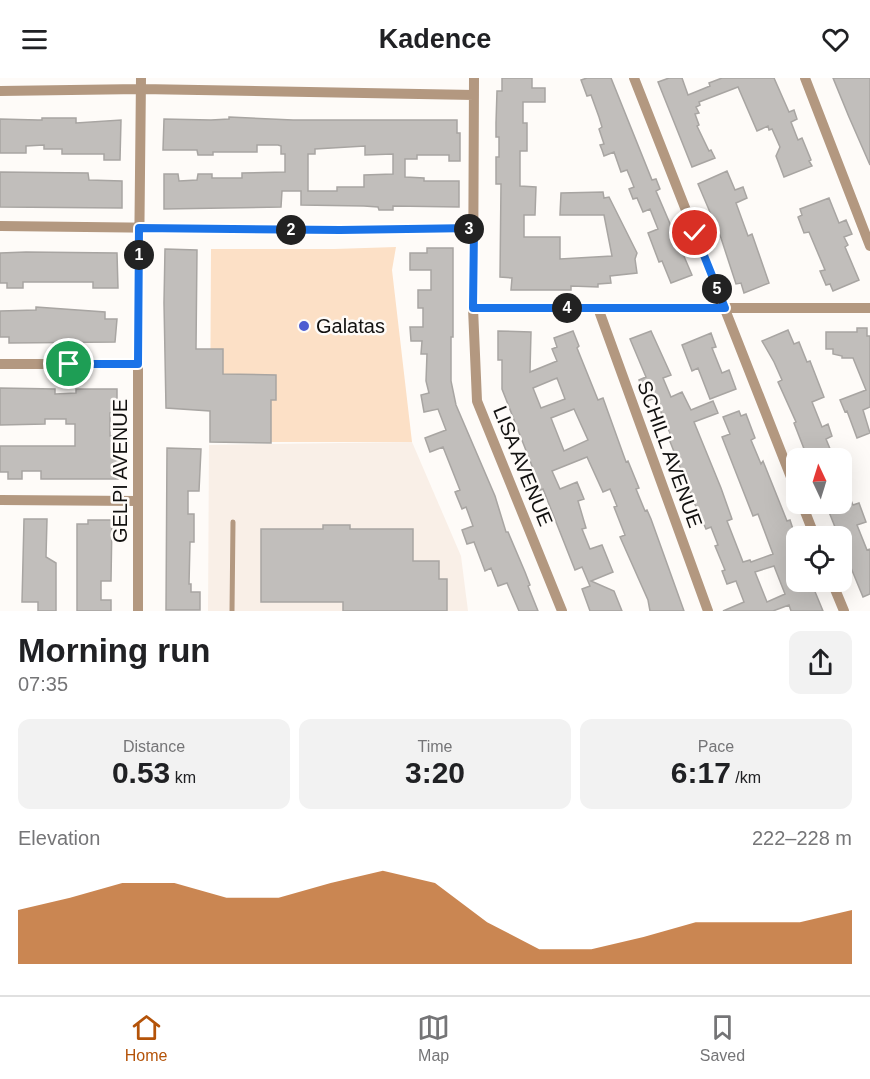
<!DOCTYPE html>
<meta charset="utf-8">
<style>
:root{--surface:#fff;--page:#f2f2f2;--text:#202124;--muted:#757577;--line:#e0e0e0;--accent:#b45309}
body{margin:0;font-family:Arial,sans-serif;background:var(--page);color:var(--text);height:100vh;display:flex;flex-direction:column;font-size:22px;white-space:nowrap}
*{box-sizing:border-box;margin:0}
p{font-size:20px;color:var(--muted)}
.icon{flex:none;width:33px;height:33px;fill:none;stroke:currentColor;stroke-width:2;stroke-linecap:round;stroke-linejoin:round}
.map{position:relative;height:533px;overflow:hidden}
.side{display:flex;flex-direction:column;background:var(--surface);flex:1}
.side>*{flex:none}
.needle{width:39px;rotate:356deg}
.fabs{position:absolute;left:786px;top:370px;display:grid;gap:12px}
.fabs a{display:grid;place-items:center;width:66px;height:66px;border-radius:12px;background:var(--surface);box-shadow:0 6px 24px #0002;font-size:30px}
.pin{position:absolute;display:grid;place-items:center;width:51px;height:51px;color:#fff;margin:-26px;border:3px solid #fff;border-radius:50%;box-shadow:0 2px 6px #0007}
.km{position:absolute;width:30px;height:30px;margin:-15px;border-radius:50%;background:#222;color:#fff;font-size:16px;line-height:30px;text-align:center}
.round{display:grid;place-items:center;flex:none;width:63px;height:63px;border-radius:12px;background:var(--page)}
.head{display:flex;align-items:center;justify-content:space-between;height:102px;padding:0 18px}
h1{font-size:33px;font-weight:700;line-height:45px}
.stats{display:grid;grid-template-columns:repeat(3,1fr);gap:9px;height:102px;padding:6px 18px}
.stats div{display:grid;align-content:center;border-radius:12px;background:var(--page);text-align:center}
.stats b{font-size:30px;font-weight:700}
.stats small{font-size:16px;font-weight:400}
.stats p{font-size:16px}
.chart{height:168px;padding:12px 18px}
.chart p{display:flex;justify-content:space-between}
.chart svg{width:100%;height:108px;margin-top:6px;fill:var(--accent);opacity:.7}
header{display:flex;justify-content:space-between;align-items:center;height:78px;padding:0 18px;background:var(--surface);font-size:27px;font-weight:700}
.tab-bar{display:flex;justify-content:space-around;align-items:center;height:84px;border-top:2px solid var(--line);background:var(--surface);font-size:16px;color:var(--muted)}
.tab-bar a{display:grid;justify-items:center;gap:3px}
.tab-bar .on{color:var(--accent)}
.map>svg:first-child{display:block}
</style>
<header><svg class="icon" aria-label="menu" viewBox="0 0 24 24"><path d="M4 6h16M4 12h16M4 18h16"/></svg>Kadence<svg class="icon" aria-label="heart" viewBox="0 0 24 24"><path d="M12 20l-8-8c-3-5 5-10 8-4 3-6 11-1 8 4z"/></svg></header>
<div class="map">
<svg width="870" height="533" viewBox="0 0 870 533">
<rect width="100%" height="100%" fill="#fefbf8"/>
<!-- built -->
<path fill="#f9efe7" d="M 412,364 L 461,478 L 468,533 L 208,533 L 209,367 Z"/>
<!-- green -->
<path fill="#fce0c6" d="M 396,169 L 392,192 L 412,364 L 210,364 L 211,171 L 334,171 Z"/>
<!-- building -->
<path fill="#c1bebb" stroke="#a8a5a2" stroke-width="1.5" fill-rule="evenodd" d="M 502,0 L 532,0 L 532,10 L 545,10 L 545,24 L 523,24 L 523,45 L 527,45 L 527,73 L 520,73 L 520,108 L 536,109 L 535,137 L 524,137 L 524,159 L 560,159 L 560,181 L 612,178 L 604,137 L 560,137 L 561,115 L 603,114 L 604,120 L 609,119 L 637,175 L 635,181 L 637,195 L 610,198 L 611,205 L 598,206 L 598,209 L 571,208 L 571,212 L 511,212 L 512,200 L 500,199 L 501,106 L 496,106 L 496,79 L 499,79 L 499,59 L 496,59 L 496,45 L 497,13 L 502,13 Z
M 587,0 L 611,0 L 652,102 L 656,101 L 660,111 L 656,113 L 692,197 L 671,205 L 662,183 L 659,184 L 648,155 L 658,151 L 650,131 L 643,134 L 637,120 L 633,121 L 629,111 L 634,109 L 627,92 L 621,94 L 614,74 L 604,78 L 602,72 L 600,67 L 604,66 L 599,51 L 602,49 L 599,39 L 591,17 L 587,18 L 581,2 Z
M 669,0 L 682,0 L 688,17 L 710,8 L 709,5 L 722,0 L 774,0 L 789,34 L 794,32 L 797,41 L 791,44 L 798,62 L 802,60 L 811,82 L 809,83 L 812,88 L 784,99 L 776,78 L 780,69 L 772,51 L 769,52 L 768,48 L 757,53 L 738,9 L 699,24 L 700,27 L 696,29 L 699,35 L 695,36 L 699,47 L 697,48 L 709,73 L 711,72 L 715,80 L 692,89 L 658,4 Z
M 833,0 L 870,0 L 870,87 L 849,39 Z
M 229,39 L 293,42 L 457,42 L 457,55 L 460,55 L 460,83 L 449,83 L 449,77 L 417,77 L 417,81 L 405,81 L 405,99 L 424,100 L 424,103 L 459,103 L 459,129 L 393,128 L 393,132 L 379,132 L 378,129 L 364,128 L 301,127 L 301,113 L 282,113 L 281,129 L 164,131 L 164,96 L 178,96 L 179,103 L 197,102 L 198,96 L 212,96 L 212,100 L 242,100 L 242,95 L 285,94 L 285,76 L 281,76 L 281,68 L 278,67 L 257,67 L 257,74 L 213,74 L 213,77 L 198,77 L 197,72 L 163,72 L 164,41 L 211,42 L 229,41 ZM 365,68 L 365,77 L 393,76 L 393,96 L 364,97 L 364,109 L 337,109 L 337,113 L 308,113 L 308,76 L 315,76 L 315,71 Z
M 42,40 L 76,40 L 76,45 L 121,42 L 120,82 L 104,82 L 104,76 L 62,76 L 62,71 L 44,71 L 44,67 L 26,68 L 26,75 L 0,75 L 0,41 L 38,42 L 42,42 Z
M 727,93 L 735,112 L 743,109 L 747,120 L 736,125 L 748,158 L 752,156 L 769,205 L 744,215 L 741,205 L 736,206 L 721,160 L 698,106 Z
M 0,94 L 88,95 L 89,102 L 122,103 L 122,130 L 0,129 Z
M 829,120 L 839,145 L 846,142 L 852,156 L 844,159 L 848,167 L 845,169 L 859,202 L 833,213 L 830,206 L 826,207 L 820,193 L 825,192 L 809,154 L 804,155 L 798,139 L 802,137 L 800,131 Z
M 427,170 L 453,170 L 453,259 L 451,259 L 451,303 L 456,327 L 495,418 L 506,454 L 508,454 L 525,494 L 530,507 L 528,508 L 538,533 L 519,533 L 507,505 L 498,508 L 491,490 L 485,493 L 474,464 L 467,466 L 462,452 L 473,448 L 466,429 L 462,431 L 455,414 L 460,412 L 443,369 L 430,374 L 425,360 L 446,352 L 438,331 L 424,334 L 421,317 L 429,315 L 426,303 L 427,276 L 421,276 L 422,263 L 411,263 L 410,249 L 423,249 L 423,230 L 418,230 L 418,212 L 431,212 L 431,192 L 410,192 L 410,175 L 427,175 Z
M 165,171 L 197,172 L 196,271 L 223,271 L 223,296 L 276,297 L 276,322 L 271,322 L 271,365 L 210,364 L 210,333 L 166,330 L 164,225 Z
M 26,174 L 117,175 L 118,210 L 93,210 L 93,204 L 23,204 L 23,210 L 7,210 L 7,205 L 0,205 L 0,175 Z
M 36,229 L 105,234 L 105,241 L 117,241 L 115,264 L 9,265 L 9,259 L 0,259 L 0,233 L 36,232 Z
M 857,250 L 867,250 L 867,258 L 870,258 L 870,329 L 863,332 L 870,355 L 857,360 L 847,333 L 845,334 L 840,322 L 866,312 L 853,280 L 842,280 L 842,278 L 833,276 L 833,271 L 826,271 L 826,254 L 857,254 Z
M 788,252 L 794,266 L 799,264 L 807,284 L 810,283 L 824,319 L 812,324 L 822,349 L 828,346 L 832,358 L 826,361 L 833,378 L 824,381 L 808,381 L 794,345 L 796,344 L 778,304 L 782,302 L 774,284 L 762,263 Z
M 498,253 L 531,254 L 530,294 L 557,283 L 552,271 L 557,269 L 554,260 L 573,253 L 579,268 L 577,270 L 598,322 L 603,320 L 626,384 L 628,383 L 639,410 L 636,411 L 645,433 L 647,432 L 651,441 L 684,533 L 650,533 L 648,522 L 620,459 L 625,457 L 614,429 L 617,428 L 610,411 L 603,414 L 587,379 L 552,393 L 560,411 L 577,404 L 584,421 L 578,423 L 586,450 L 582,451 L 590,471 L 602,467 L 613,494 L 591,503 L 614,513 L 622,533 L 590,533 L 582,511 L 590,508 L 582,489 L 575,492 L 543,411 L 538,413 L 531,394 L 534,393 L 502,311 L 502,282 L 498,282 ZM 557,300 L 565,321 L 541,330 L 533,310 ZM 574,331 L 588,362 L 564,373 L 551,340 Z
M 651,253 L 671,297 L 663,300 L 671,319 L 682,314 L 691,332 L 713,323 L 718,335 L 694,344 L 721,410 L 732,441 L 727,443 L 743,484 L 750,482 L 751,484 L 773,476 L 758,436 L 753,438 L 722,359 L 730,356 L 723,339 L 739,333 L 741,338 L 746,336 L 755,360 L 751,362 L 761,386 L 763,383 L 787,443 L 790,442 L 796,460 L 796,504 L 811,504 L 823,533 L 791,533 L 789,527 L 773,533 L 723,533 L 744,524 L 736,503 L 727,506 L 722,493 L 725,492 L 715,468 L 718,467 L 711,449 L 706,451 L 693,422 L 669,361 L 672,360 L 663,339 L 655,320 L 647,323 L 639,302 L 646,299 L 630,261 ZM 774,488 L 785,516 L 767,524 L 755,494 Z
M 711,255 L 716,269 L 712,270 L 722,295 L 729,292 L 736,311 L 710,321 L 698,290 L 692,293 L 682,267 Z
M 0,310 L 55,311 L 55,316 L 76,315 L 76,311 L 117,311 L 117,335 L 110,335 L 110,358 L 118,358 L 118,370 L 119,370 L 118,401 L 41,401 L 41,393 L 22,393 L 22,401 L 8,401 L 8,394 L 0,394 L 0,368 L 75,368 L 75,346 L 66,346 L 66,341 L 45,341 L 45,346 L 0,347 Z
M 167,370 L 201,371 L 199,413 L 188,413 L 188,436 L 194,436 L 194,464 L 190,464 L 189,506 L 191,506 L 191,514 L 200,514 L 200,532 L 166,532 Z
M 842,401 L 853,427 L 859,425 L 866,444 L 857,447 L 867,472 L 870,471 L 870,516 L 863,519 L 842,468 L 842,459 L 839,459 L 827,429 L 842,426 Z
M 24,441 L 47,441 L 46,479 L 56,485 L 56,533 L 38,533 L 38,524 L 22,524 Z
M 88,442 L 112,442 L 111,503 L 101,503 L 101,522 L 111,522 L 111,533 L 77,533 L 77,446 L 88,446 Z
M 323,447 L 350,447 L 350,451 L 413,451 L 413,483 L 439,483 L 439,501 L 447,501 L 447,533 L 343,533 L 343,524 L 261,524 L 261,451 L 323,451 Z"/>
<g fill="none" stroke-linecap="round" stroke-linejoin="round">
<!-- lane -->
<path stroke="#b39880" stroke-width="5" d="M 232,533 L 233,444"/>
<!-- street -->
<path stroke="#b39880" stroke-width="10" d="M 474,0 L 473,230 L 477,323 L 562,533
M 634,0 L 796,412
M 805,0 L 870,168
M 0,13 L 141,11 L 474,17
M 0,148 L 340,152 L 474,150
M 473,230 L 870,230
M 598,230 L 708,533
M 0,286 L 138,286
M 0,422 L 138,423
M 802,426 L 815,459
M 832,504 L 844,533
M 138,533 L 138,286 L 141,0"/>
</g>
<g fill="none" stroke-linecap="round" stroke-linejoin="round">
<defs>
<path id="route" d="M 69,286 L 138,286 L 139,150 L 340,152 L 474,150 L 473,230 L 725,230 L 695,155"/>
</defs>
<!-- route casing -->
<use href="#route" stroke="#fff" stroke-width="12"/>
<!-- route -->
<use href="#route" stroke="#1a73e8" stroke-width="8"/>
</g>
<!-- markers -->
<circle fill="#4d5cd1" stroke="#fefbf8" stroke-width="2" cx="304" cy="248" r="6"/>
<g text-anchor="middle" stroke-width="5" stroke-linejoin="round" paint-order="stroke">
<!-- poi labels -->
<g font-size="20" fill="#121110" stroke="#fefbf8" text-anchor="start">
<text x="316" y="255">Galatas</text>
</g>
<!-- street labels -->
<g font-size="20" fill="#121110" stroke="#fefbf8">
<text transform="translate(670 376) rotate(70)" y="7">SCHILL AVENUE</text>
<text transform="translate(523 388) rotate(68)" y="7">LISA AVENUE</text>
<text transform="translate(120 393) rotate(-90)" y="7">GELPI AVENUE</text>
</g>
</g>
</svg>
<div class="fabs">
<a><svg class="needle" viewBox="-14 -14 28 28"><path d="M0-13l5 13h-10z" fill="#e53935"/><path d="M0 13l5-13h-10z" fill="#757577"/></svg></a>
<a><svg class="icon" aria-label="locate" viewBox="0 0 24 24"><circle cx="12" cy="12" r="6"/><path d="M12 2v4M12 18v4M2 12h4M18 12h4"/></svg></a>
</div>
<div class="pin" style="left:69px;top:286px;background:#1e9e55"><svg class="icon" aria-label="arrive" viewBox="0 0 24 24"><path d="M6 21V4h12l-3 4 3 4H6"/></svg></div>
<div class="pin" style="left:695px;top:155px;background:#d93025"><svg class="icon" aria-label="check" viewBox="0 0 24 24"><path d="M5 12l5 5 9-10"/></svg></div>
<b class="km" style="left:139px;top:177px">1</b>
<b class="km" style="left:291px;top:152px">2</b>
<b class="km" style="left:469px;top:151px">3</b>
<b class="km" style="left:567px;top:230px">4</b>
<b class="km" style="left:717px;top:211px">5</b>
</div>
<section class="side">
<div class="head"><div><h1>Morning run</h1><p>07:35</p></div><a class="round"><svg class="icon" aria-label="share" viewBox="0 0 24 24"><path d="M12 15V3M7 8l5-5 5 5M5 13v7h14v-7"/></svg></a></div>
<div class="stats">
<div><p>Distance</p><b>0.53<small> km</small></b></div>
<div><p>Time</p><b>3:20</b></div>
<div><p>Pace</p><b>6:17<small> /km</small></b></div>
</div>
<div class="chart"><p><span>Elevation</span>222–228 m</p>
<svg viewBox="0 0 160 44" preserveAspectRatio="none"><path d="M0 44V22L10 17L20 11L30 11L40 17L50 17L60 11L70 6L80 11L90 27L100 38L110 38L120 33L130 27L140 27L150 27L160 22V44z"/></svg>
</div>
</section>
<nav class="tab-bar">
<a class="on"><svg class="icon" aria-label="home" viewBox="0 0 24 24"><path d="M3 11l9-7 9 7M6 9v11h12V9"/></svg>Home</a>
<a><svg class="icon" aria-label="map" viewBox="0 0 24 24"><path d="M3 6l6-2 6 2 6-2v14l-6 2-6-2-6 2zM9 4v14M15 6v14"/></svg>Map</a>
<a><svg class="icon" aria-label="saved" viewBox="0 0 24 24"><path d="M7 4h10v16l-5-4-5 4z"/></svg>Saved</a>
</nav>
